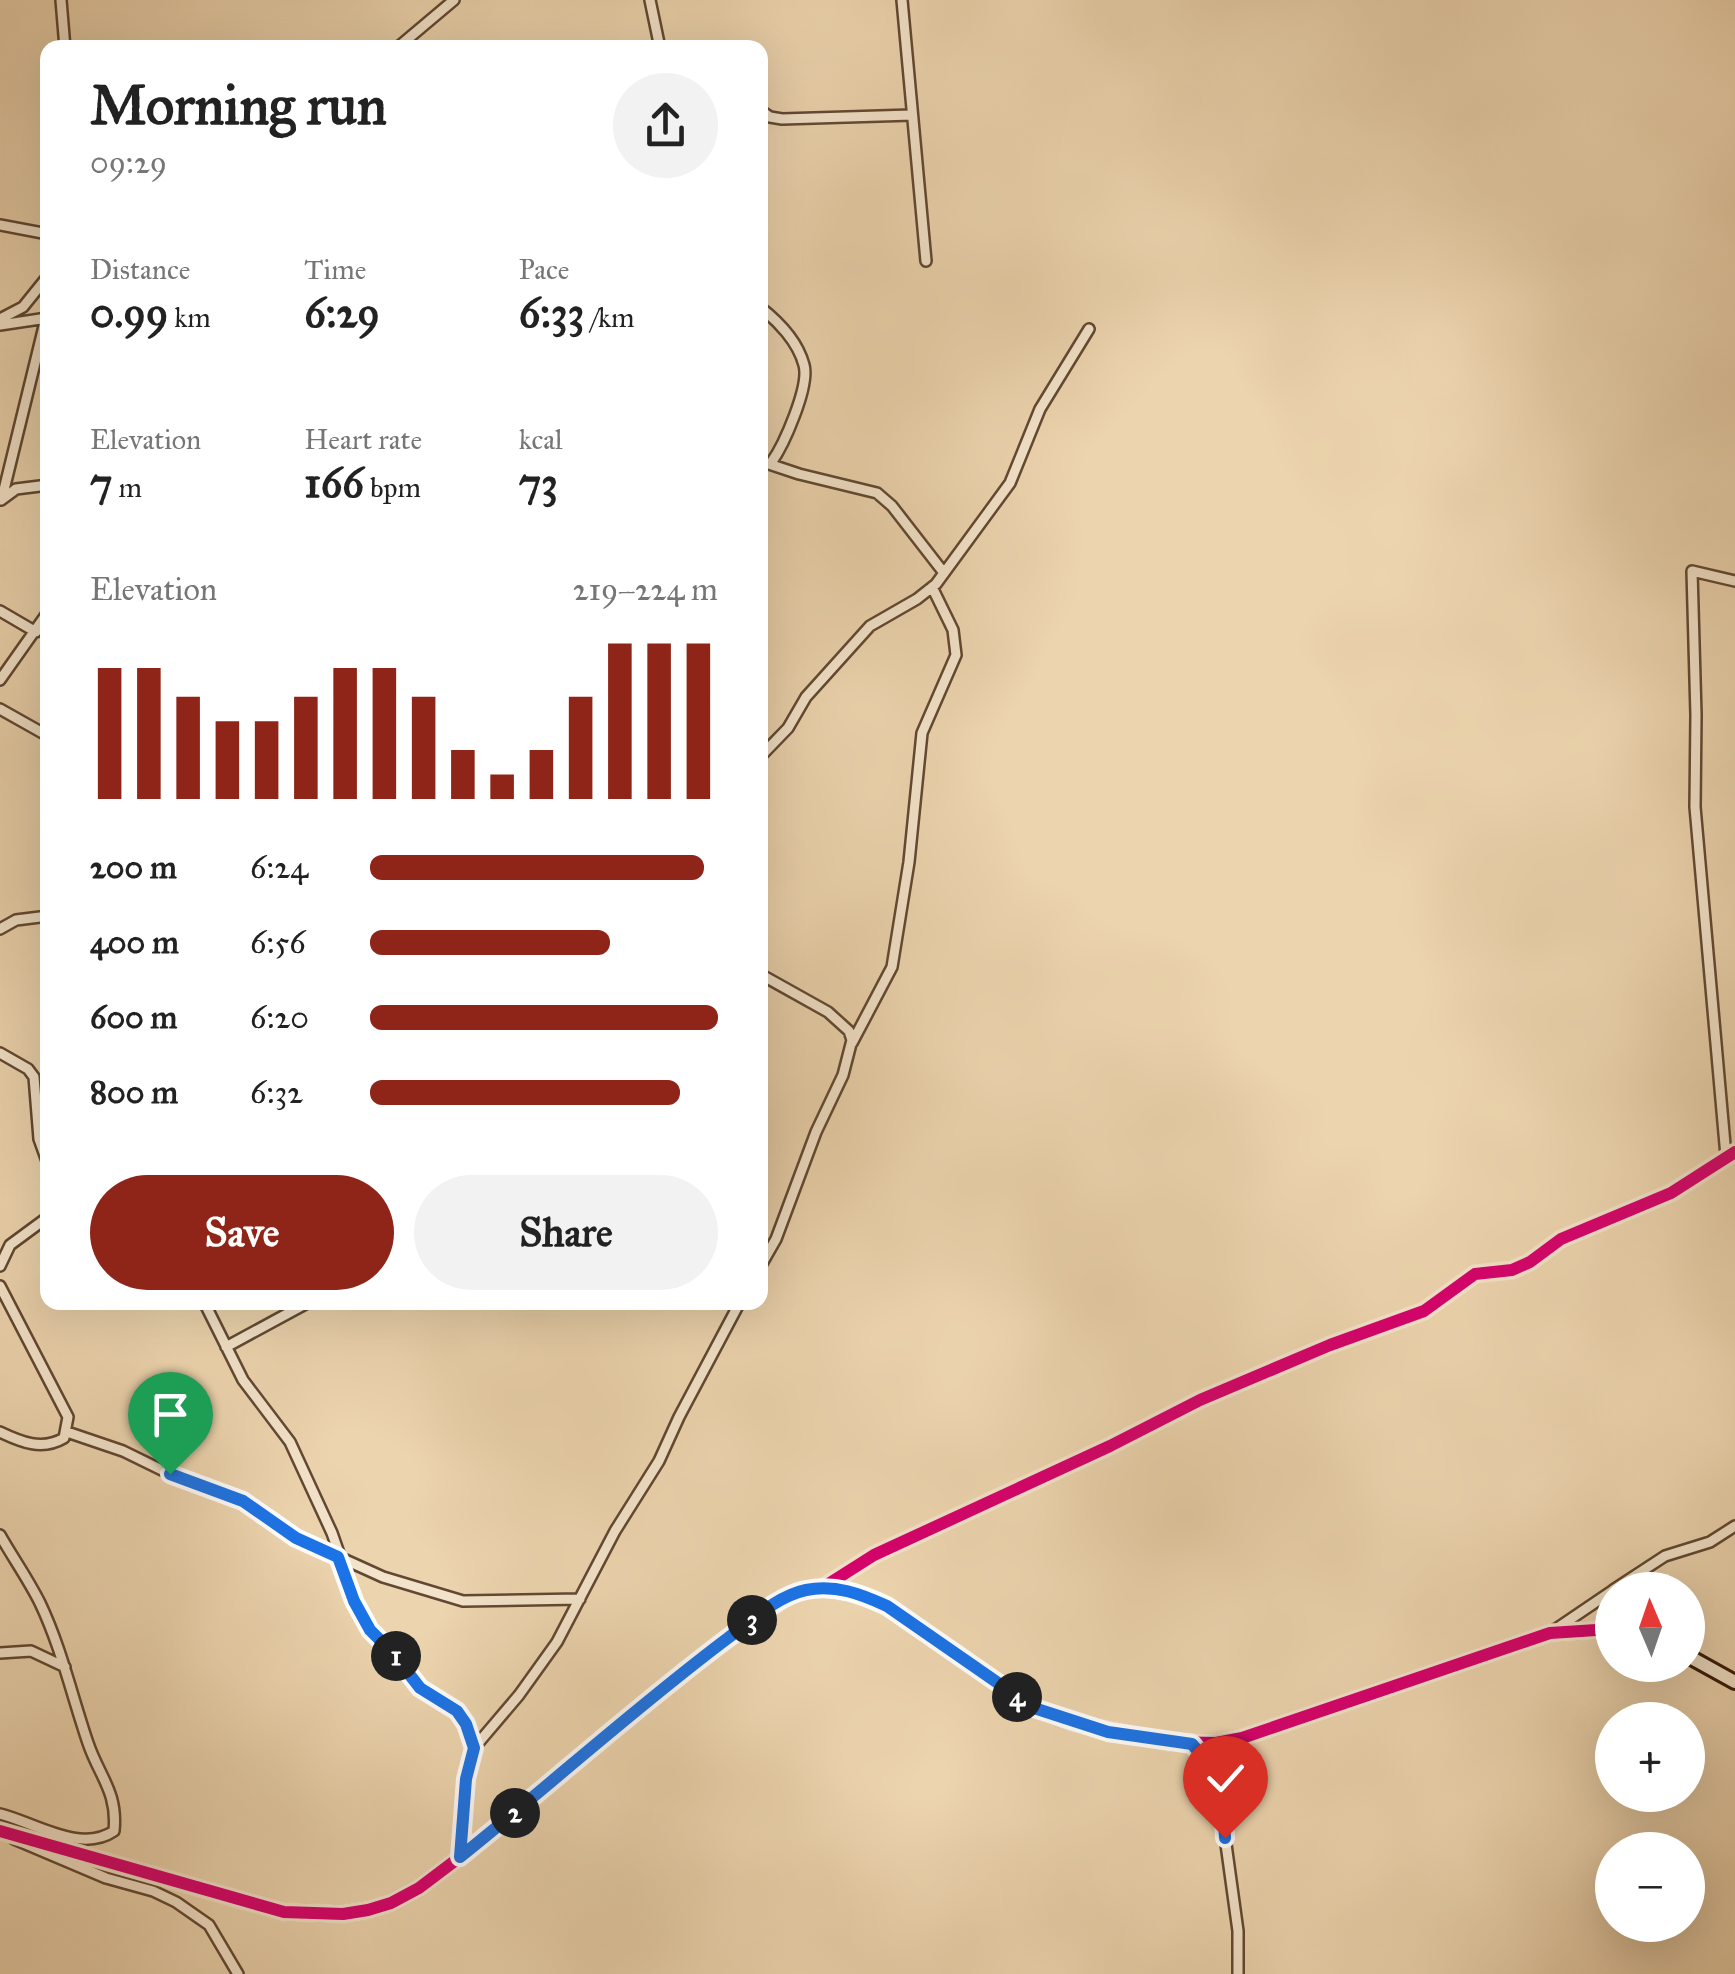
<!DOCTYPE html>
<meta charset="utf-8">
<style>
:root{--surface:#fff;--page:#f2f2f2;--text:#222;--muted:#767676;--accent:#8f2418}
body{margin:0;font-family:"IM FELL Great Primer",serif;background:var(--page);color:var(--text);height:100vh;display:flex;flex-direction:column;font-size:38px;white-space:nowrap}
*{box-sizing:border-box;margin:0}
p{font-size:32px;color:var(--muted)}
.icon{flex:none;width:55px;height:55px;fill:none;stroke:currentColor;stroke-width:2;stroke-linecap:round;stroke-linejoin:round}
.map{position:relative;flex:1;overflow:hidden}
.side{position:absolute;left:40px;top:40px;width:728px;height:1270px;display:flex;flex-direction:column;background:var(--surface);border-radius:20px;box-shadow:0 10px 40px #0002}
.side>*{flex:none}
.needle{width:65px;rotate:358deg}
.controls{position:absolute;left:1595px;top:1572px;display:grid;gap:20px}
.controls a{display:grid;place-items:center;width:110px;height:110px;border-radius:50%;background:var(--surface);box-shadow:0 10px 40px #0002;font-size:50px}
.pin{position:absolute;display:grid;place-items:center;width:85px;height:85px;color:#fff;margin:-102px -42px;border-radius:50% 50% 50% 0;rotate:-45deg;box-shadow:0 0 10px #0007}
.pin .icon{rotate:45deg}
.km{position:absolute;width:50px;height:50px;margin:-25px;border-radius:50%;background:#222;color:#fff;font-size:28px;line-height:50px;text-align:center}
.round{display:grid;place-items:center;flex:none;width:105px;height:105px;border-radius:52px;background:var(--page)}
.head{display:flex;align-items:center;justify-content:space-between;height:170px;padding:0 50px}
h1{font-size:55px;font-weight:800;line-height:75px}
.stats{display:grid;grid-template-columns:repeat(3,1fr);gap:15px;height:170px;padding:10px 50px}
.stats div{display:grid;align-content:center}
.stats b{font-size:42px;font-weight:800}
.stats small{font-size:28px;font-weight:400}
.stats p{font-size:28px}
.chart{height:280px;padding:20px 50px}
.chart p{display:flex;justify-content:space-between}
.chart svg{width:100%;height:180px;margin-top:10px;stroke:var(--accent);stroke-width:6}
.primary-button{display:flex;gap:20px;margin-top:auto;padding:20px 50px}
.primary-button a{flex:1;height:115px;border-radius:60px;background:var(--accent);color:#fff;font-size:40px;font-weight:800;line-height:115px;text-align:center}
.primary-button a+a{background:var(--page);color:var(--text)}
ul{padding:0 50px;list-style:none;font-size:32px}
li{display:grid;grid-template-columns:160px 120px 1fr;align-items:center;height:75px}
li i{height:25px;border-radius:12px;background:var(--accent)}
.map>svg:first-child{display:block}
</style>
<div class="map">
<svg width="1735" height="1974" viewBox="0 0 1735 1974">
<rect width="100%" height="100%" fill="#ecd4ae"/>
<filter id="stains"><feTurbulence type="fractalNoise" baseFrequency=".002" numOctaves="4"/><feColorMatrix values="0 0 0 0 .2 0 0 0 0 .09 0 0 0 0 .02 0 0 0 .5 -.17"/></filter>
<radialGradient id="worn" r=".72"><stop offset=".6" stop-color="#630" stop-opacity="0"/><stop offset="1" stop-color="#630" stop-opacity=".3"/></radialGradient>
<g fill="none" stroke-linecap="round" stroke-linejoin="round">
<defs>
<path id="street" d="M 61,0 L 65,48
M 650,0 L 660,48
M 902,0 L 926,261
M 397,48 L 454,0
M 760,110 L 770,117 L 782,119 L 912,115
M 0,225 L 48,234
M 760,307 C 778,321 798,342 804,365 C 810,386 784,445 771,463
M 0,319 L 23,307 L 48,276
M 0,325 L 47,318
M 760,461 L 799,474 L 877,493 L 892,506 L 944,573
M 2,498 L 46,318
M 1,500 L 16,489 L 48,485
M 0,611 L 36,632
M 0,680 L 48,612
M 0,709 L 48,736
M 760,757 L 788,728 L 806,697 L 870,626 L 917,599 L 936,584 L 1010,483 L 1040,409 L 1089,329
M 0,929 L 16,920 L 48,916
M 760,974 L 828,1012 L 849,1031 L 852,1040 L 843,1075 L 816,1132 L 776,1239 L 760,1267
M 852,1043 L 892,967 L 909,862 L 922,733 L 956,655 L 953,630 L 932,587
M 0,1053 L 28,1069 L 34,1077 L 39,1139 L 48,1164
M 1726,1156 L 1695,807 L 1696,715 L 1692,571 L 1735,581
M 0,1266 L 10,1245 L 48,1217
M 0,1286 L 68,1417 L 64,1438 C 42,1451 21,1442 0,1432
M 204,1302 L 243,1380 L 290,1442 L 332,1533 L 361,1616 L 421,1688 L 462,1717 L 474,1748
M 226,1347 L 309,1302
M 67,1432 L 123,1451 L 170,1474 L 224,1492 L 256,1508 L 297,1538 L 383,1577 L 463,1601 L 580,1599
M 0,1535 C 13,1558 28,1579 40,1603 C 61,1647 72,1696 88,1743 C 99,1776 118,1792 114,1831 C 80,1854 34,1822 0,1814
M 823,1587 L 874,1555 L 1110,1446 L 1200,1400 L 1330,1345 L 1424,1311 L 1475,1274 L 1512,1270 L 1530,1262 L 1561,1239 L 1671,1193 L 1735,1152
M 1613,1590 L 1665,1556 L 1710,1542 L 1735,1526
M 1553,1631 L 1612,1591
M 0,1653 L 31,1651 L 65,1667
M 1192,1744 L 1215,1772 L 1224,1793 L 1225,1837 L 1238,1931 L 1238,1974
M 14,1839 L 106,1878 L 153,1891 L 176,1902 L 209,1925 L 238,1974
M 460,1857 L 466,1779 L 474,1748 L 519,1695 L 557,1642 L 615,1531 L 659,1461 L 679,1417 L 740,1302"/>
<path id="secondary" d="M 1688,1656 L 1735,1682
M 0,1831 L 284,1912 L 343,1914 L 368,1910 L 391,1903 L 419,1888 L 460,1857 L 684,1671 L 785,1598 L 803,1590 L 822,1588 L 862,1595 L 887,1607 L 1034,1708 L 1070,1722 L 1169,1742 L 1216,1743 L 1242,1738 L 1550,1633 L 1612,1629"/>
</defs>
<!-- street casing -->
<use href="#street" stroke="#614832" stroke-width="14"/>
<!-- secondary casing -->
<use href="#secondary" stroke="#331a09" stroke-width="18"/>
<!-- street -->
<use href="#street" stroke="#f3e3ca" stroke-width="9"/>
<!-- secondary -->
<use href="#secondary" stroke="#f3e3ca" stroke-width="12"/>
<defs>
<path id="cycleway" d="M 822,1588 L 874,1555 L 1110,1446 L 1200,1400 L 1330,1345 L 1424,1311 L 1475,1274 L 1512,1270 L 1530,1262 L 1561,1239 L 1671,1193 L 1735,1152
M 0,1831 L 284,1912 L 343,1914 L 368,1910 L 391,1903 L 419,1888 L 460,1857 L 684,1671 L 785,1598 L 803,1590 L 822,1588 L 862,1595 L 887,1607 L 1034,1708 L 1070,1722 L 1169,1742 L 1216,1743 L 1242,1738 L 1550,1633 L 1612,1629"/>
</defs>
<!-- cycleway casing -->
<use href="#cycleway" stroke="#f3e3ca" stroke-width="19"/>
<!-- cycleway -->
<use href="#cycleway" stroke="#d6006c" stroke-width="12"/>
</g>
<g fill="none" stroke-linecap="round" stroke-linejoin="round">
<defs>
<path id="route" d="M 170,1474 L 243,1501 L 296,1538 L 338,1557 L 354,1601 L 370,1630 L 392,1652 L 420,1688 L 457,1711 L 466,1724 L 474,1748 L 466,1779 L 460,1857 C 550,1785 636,1707 728,1638 C 751,1621 777,1596 806,1590 C 835,1584 861,1594 887,1606 L 1034,1708 L 1108,1732 L 1192,1744 C 1225,1783 1222,1789 1225,1838"/>
</defs>
<!-- route casing -->
<use href="#route" stroke="#fff" stroke-width="20"/>
<!-- route -->
<use href="#route" stroke="#1a73e8" stroke-width="12"/>
</g>
<rect width="100%" height="100%" filter="url(#stains)"/>
<rect width="100%" height="100%" fill="url(#worn)"/>
</svg>
<div class="controls">
<a><svg class="needle" viewBox="-14 -14 28 28"><path d="M0-13l5 13h-10z" fill="#e53935"/><path d="M0 13l5-13h-10z" fill="#767676"/></svg></a>
<a>+</a>
<a>−</a>
</div>
<div class="pin" style="left:170px;top:1474px;background:#1e9e55"><svg class="icon" aria-label="arrive" viewBox="0 0 24 24"><path d="M6 21V4h12l-3 4 3 4H6"/></svg></div>
<div class="pin" style="left:1225px;top:1838px;background:#d93025"><svg class="icon" aria-label="check" viewBox="0 0 24 24"><path d="M5 12l5 5 9-10"/></svg></div>
<b class="km" style="left:396px;top:1656px">1</b>
<b class="km" style="left:515px;top:1813px">2</b>
<b class="km" style="left:752px;top:1620px">3</b>
<b class="km" style="left:1017px;top:1697px">4</b>
<section class="side">
<div class="head"><div><h1>Morning run</h1><p>09:29</p></div><a class="round"><svg class="icon" aria-label="share" viewBox="0 0 24 24"><path d="M12 15V3M7 8l5-5 5 5M5 13v7h14v-7"/></svg></a></div>
<div class="stats">
<div><p>Distance</p><b>0.99<small> km</small></b></div>
<div><p>Time</p><b>6:29</b></div>
<div><p>Pace</p><b>6:33<small> /km</small></b></div>
</div>
<div class="stats">
<div><p>Elevation</p><b>7<small> m</small></b></div>
<div><p>Heart rate</p><b>166<small> bpm</small></b></div>
<div><p>kcal</p><b>73</b></div>
</div>
<div class="chart"><p><span>Elevation</span>219–224 m</p>
<svg viewBox="0 0 160 44" preserveAspectRatio="none"><path d="M5 44V12M15 44V12M25 44V19M35 44V25M45 44V25M55 44V19M65 44V12M75 44V12M85 44V19M95 44V32M105 44V38M115 44V32M125 44V19M135 44V6M145 44V6M155 44V6"/></svg>
</div>
<ul>
<li><b>200 m</b>6:24<i style="width:96%"></i></li>
<li><b>400 m</b>6:56<i style="width:69%"></i></li>
<li><b>600 m</b>6:20<i style="width:100%"></i></li>
<li><b>800 m</b>6:32<i style="width:89%"></i></li>
</ul>
<div class="primary-button"><a>Save</a><a>Share</a></div>
</section>
</div>
